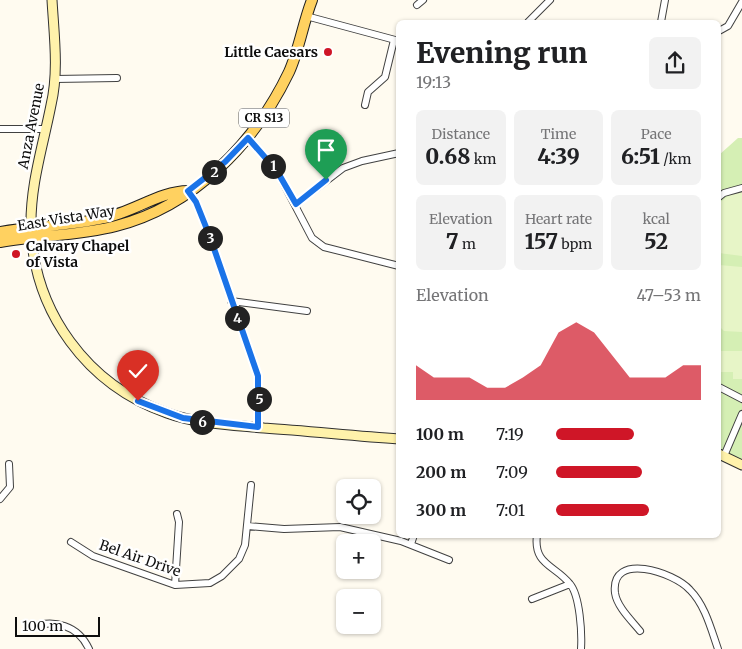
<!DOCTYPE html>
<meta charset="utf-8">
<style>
:root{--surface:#fff;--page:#f2f2f2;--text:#202124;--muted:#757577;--accent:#cf1627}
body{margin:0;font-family:Merriweather,serif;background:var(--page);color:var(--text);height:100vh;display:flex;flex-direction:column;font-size:19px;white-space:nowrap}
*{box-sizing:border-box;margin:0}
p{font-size:16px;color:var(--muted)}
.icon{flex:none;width:28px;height:28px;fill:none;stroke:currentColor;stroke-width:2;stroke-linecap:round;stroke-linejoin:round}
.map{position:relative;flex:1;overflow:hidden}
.panel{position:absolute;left:396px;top:20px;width:325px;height:518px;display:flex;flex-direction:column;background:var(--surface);border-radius:8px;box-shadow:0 1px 4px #0004}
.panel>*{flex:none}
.buttons{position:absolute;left:336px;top:479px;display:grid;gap:10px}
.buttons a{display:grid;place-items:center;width:45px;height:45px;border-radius:8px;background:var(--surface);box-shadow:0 1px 4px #0004;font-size:25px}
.scale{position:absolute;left:15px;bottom:12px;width:85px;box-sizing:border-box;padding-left:5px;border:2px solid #0e0e0e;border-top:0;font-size:14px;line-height:18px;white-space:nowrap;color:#0e0e0e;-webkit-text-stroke:4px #fff;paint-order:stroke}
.pin{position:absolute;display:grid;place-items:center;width:42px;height:42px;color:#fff;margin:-51px -21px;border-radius:50% 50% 50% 0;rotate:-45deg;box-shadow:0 0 5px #0007}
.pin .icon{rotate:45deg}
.km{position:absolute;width:25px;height:25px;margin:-12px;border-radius:50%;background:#222;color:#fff;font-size:14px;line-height:25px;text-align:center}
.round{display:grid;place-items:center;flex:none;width:52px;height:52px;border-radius:8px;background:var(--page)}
.overview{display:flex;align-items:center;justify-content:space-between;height:85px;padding:0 20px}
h1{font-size:28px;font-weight:800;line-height:38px}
.figures{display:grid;grid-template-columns:repeat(3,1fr);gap:8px;height:85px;padding:5px 20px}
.figures div{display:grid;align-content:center;border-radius:8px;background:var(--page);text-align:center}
.figures b{font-size:21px;font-weight:800}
.figures small{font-size:14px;font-weight:400}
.figures p{font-size:14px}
.chart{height:140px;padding:10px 20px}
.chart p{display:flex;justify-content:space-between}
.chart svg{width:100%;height:90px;margin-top:5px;fill:var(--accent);opacity:.7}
ul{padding:0 20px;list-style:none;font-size:16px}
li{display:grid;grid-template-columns:80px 60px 1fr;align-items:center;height:38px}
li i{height:12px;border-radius:6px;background:var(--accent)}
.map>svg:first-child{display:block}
</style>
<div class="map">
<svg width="742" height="649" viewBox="0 0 742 649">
<rect width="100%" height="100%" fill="#fffbf0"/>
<!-- green -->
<path fill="#d5efb4" d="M 738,138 L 742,138 L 742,464 L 719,454 L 719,155 Z"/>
<!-- pitch -->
<path fill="#e7f5c7" d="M 734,192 L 742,192 L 742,256 L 719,253 L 719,203 Z
M 719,265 L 742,267 L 742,332 L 724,331 L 719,326 Z
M 719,351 L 742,351 L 742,379 L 733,379 L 733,372 L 719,372 Z"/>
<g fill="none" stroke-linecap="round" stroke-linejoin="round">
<defs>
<path id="street" d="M 417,5 L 423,0
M 306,16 L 399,41
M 528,22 L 550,0
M 661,22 L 665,0
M 719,31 L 728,26 L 742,2
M 55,79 L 117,78
M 365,105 L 368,92 L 385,77 L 394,40
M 0,129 L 44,129
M 248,138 L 277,171 L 312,238 L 324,247 L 399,266
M 188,191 L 196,202 L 210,237 L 258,376 L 258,427
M 719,197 L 724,193 L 742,188
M 296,204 L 343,168 L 362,161 L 399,153
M 231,301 L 307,311
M 719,387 L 742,399
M 724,456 L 742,414
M 0,499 L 10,487 L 9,464
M 248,526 L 284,529 L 340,527 L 401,541 L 449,560
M 537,535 C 533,565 555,565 570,584 C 580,596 582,633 581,649
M 71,542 L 93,556 L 175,585 L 210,583 L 222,576 L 239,559 L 245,545 L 251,485
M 411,544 L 414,535
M 175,585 L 179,522 L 177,514
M 532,599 L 570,584
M 31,627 C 54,619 78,625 89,649
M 640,631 C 632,621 617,607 615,593 C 610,551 674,572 690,590 C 705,605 711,629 718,649"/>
<path id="secondary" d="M 52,0 C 54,35 59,71 51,105 C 43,146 30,185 31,228 C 34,312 87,385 167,413 C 197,424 231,425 264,428 C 309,431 354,436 399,439
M 719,454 L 742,465"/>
<path id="primary" d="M 0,232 C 34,226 70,226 104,218 C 133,212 161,191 188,191
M 0,242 C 38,235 78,236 116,226 C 194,206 255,143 289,72 C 299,50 303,23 312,0"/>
</defs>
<!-- street casing -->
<use href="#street" stroke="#414141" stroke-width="8"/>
<!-- secondary casing -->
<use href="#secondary" stroke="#303030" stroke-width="11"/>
<!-- primary casing -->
<use href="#primary" stroke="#1f1f1f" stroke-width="12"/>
<!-- street -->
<use href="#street" stroke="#fff" stroke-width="6"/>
<!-- secondary -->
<use href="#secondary" stroke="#fff2ab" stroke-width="9"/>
<!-- primary -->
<use href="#primary" stroke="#ffd160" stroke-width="10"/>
</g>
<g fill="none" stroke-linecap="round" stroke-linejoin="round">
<defs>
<path id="route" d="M 138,401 L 183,418 L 258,427 L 258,376 L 210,237 L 196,202 L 188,191 L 225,162 L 248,138 L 277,171 L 296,204 L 326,180"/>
</defs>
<!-- route casing -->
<use href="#route" stroke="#fff" stroke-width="10"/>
<!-- route -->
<use href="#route" stroke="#1a73e8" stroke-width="6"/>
</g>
<!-- markers -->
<g fill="#cf1627" stroke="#fff" stroke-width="2">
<circle cx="328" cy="52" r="5"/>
<circle cx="16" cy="254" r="5"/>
</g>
<g text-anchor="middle" stroke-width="5" stroke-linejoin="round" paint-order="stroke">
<!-- shield labels -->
<rect fill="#fff" stroke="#565656" stroke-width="1" x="239" y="108.5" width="50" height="19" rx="4"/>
<g font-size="12" font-weight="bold" fill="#0e0e0e">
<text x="264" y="122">CR S13</text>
</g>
<!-- poi labels -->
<g font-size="14" font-weight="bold" fill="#0e0e0e" stroke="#fff" text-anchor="end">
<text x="318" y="57">Little Caesars</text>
<text x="26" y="251" text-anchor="start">Calvary Chapel<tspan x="26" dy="16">of Vista</tspan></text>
</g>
<!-- street labels -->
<g font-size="14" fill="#0e0e0e" stroke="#fff">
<text transform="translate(31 126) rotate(-79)" y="5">Anza Avenue</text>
<text transform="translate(66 218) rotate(-9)" y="5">East Vista Way</text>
<text transform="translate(140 558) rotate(19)" y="5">Bel Air Drive</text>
</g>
</g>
</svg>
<div class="buttons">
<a><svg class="icon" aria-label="locate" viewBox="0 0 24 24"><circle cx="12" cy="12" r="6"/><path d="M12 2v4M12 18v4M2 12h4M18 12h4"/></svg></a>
<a>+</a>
<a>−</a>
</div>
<div class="scale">100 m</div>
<div class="pin" style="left:326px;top:180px;background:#1e9e55"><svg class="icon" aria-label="arrive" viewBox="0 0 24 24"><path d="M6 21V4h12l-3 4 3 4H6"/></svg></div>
<div class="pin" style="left:138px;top:401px;background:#d93025"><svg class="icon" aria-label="check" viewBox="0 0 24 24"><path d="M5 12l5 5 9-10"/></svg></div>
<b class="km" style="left:273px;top:166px">1</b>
<b class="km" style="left:214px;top:172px">2</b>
<b class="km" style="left:210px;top:238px">3</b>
<b class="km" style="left:237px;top:318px">4</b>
<b class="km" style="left:259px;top:399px">5</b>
<b class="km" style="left:202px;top:422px">6</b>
<section class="panel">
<div class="overview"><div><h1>Evening run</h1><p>19:13</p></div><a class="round"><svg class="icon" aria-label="share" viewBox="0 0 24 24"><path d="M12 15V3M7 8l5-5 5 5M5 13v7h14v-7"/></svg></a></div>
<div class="figures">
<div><p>Distance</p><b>0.68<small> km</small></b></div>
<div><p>Time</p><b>4:39</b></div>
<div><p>Pace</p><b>6:51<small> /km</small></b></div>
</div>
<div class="figures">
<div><p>Elevation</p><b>7<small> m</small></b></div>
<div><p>Heart rate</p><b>157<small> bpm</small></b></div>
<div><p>kcal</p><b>52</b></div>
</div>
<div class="chart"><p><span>Elevation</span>47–53 m</p>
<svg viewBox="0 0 160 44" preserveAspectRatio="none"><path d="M0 44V27L10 33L20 33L30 33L40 38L50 38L60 33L70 27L80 11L90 6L100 11L110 22L120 33L130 33L140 33L150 27L160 27V44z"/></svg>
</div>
<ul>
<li><b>100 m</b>7:19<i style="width:54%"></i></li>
<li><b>200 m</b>7:09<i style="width:59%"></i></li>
<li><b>300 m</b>7:01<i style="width:64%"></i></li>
</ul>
</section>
</div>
